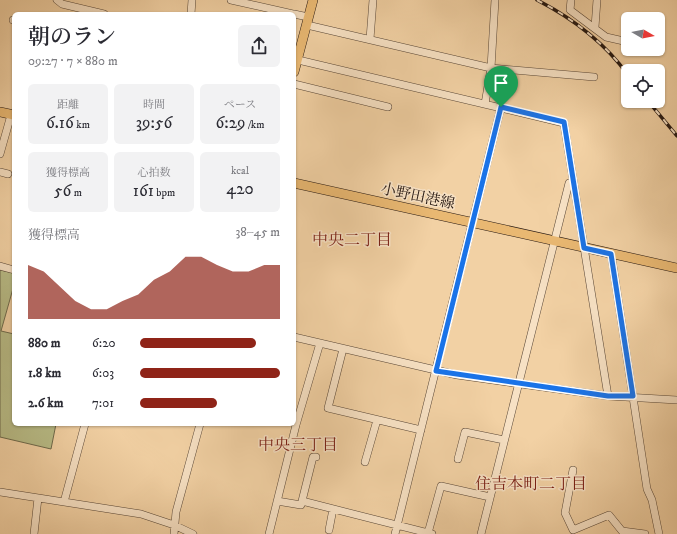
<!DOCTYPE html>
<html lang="ja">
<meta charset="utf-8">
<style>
:root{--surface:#fff;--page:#f2f2f3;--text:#2b2b33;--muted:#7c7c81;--accent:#8f2418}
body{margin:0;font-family:"IM FELL DW Pica","Noto Serif JP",serif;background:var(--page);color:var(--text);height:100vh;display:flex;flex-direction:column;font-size:15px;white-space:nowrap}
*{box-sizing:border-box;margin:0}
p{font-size:13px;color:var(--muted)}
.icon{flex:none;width:22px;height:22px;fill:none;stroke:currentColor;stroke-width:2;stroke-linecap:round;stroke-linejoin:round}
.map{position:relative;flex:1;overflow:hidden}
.details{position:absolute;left:12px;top:12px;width:284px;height:414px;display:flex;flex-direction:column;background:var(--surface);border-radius:6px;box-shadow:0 1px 3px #0004}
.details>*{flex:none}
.needle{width:26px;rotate:99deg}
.buttons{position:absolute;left:621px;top:12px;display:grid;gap:8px}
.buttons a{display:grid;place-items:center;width:44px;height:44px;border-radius:6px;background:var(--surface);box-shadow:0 1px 3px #0004;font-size:20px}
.pin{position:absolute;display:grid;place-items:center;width:34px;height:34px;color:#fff;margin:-41px -17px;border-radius:50% 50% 50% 0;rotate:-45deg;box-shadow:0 0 4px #0007}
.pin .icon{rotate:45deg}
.round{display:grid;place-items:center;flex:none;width:42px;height:42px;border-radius:6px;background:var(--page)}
.headline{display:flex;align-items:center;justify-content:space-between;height:68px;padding:0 16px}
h1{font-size:22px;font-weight:600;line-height:30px}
.stats{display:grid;grid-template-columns:repeat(3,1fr);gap:6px;height:68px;padding:4px 16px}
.stats div{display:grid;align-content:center;border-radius:6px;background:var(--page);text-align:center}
.stats b{font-size:17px;font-weight:600}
.stats small{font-size:11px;font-weight:400}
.stats p{font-size:11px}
.chart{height:112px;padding:8px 16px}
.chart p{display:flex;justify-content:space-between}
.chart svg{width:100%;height:72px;margin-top:4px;fill:var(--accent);opacity:.7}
ul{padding:0 16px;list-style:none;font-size:13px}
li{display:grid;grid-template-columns:64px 48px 1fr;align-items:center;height:30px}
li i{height:10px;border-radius:5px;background:var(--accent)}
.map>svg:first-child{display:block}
</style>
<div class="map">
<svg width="677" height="534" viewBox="0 0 677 534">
<rect width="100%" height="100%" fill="#f2d1a4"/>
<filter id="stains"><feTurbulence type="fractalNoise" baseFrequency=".005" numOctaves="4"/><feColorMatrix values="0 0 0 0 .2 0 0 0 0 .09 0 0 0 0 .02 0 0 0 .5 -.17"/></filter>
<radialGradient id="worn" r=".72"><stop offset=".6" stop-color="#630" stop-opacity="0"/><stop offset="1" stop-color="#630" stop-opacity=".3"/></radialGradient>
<!-- green -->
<path fill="#b8bc87" stroke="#6e6a4c" d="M 0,270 L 14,273 L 14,285 L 1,331 L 14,334 L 14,424 L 56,424 L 51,449 L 0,437 Z"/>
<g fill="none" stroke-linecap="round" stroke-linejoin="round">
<defs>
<path id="minor" d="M 57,0 L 62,4 L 104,14
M 231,0 L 293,14
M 571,0 L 570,10 L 606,37 L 628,42
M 191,14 L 192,0
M 294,14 L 308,17
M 13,20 L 14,20
M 307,25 L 491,68 L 594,77
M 595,27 L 597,0
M 370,39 L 373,0
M 294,59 L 564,123 L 608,396
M 294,84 L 388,107
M 485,104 L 491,68 L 495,0
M 0,154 L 11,115
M 0,172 L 8,174
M 611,253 L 647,489 L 652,500 L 659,534
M 0,266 L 14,270
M 294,337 L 457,375 L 608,396 L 677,400
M 343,349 L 328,408 L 421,430
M 458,459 L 465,432 L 504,440
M 365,462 L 377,420
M 573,470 L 565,513 L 573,530 L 609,515 L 622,531 L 645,534
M 0,492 L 141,514 L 174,525 L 193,534
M 277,501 L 301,505 L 313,457 L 316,457
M 302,501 L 432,534
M 64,502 L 85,424
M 329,530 L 333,509
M 428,533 L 441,486 L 490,497
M 34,534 L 38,498
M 174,534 L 176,512 L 200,424
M 269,534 L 296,425 L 320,343
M 395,534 L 501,107
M 481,534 L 569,183 L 573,182"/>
<path id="major" d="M 294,72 L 313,0
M 0,112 L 14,115
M 294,183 L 677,268"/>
</defs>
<!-- minor casing -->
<use href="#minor" stroke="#584636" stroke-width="8"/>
<!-- major casing -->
<use href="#major" stroke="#251711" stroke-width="10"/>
<!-- minor -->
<use href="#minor" stroke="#f7e1c4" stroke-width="7"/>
<!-- major -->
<use href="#major" stroke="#e9b872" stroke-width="9"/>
<defs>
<path id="rail" d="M 537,0 C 572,18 604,42 628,75
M 648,101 L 677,136"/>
</defs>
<!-- rail casing -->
<use href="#rail" stroke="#251711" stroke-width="3.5"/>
<!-- rail -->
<use href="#rail" stroke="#f7e1c4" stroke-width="2" stroke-dasharray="6" stroke-linecap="butt"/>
</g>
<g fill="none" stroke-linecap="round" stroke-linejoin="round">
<defs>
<path id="route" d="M 501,107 L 564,122 L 584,248 L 611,254 L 633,396 L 608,396 L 436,371 Z"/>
</defs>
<!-- route casing -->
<use href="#route" stroke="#fff" stroke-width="8"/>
<!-- route -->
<use href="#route" stroke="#1a73e8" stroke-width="5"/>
</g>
<g text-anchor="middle" stroke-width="3" stroke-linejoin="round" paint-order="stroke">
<!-- street labels -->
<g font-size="15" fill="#251711" stroke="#f7e1c4">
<text transform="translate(418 196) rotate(12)" y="5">小野田港線</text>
</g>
<!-- neighbourhood labels -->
<g font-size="16" fill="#7a1f14" stroke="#f7e1c4">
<text x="352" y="245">中央二丁目</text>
<text x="298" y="450">中央三丁目</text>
<text x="531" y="489">住吉本町二丁目</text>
</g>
</g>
<rect width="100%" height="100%" filter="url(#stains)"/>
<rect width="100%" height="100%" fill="url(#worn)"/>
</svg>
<div class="buttons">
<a><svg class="needle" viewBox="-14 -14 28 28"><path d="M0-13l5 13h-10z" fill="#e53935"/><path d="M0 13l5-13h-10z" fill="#7c7c81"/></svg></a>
<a><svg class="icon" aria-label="locate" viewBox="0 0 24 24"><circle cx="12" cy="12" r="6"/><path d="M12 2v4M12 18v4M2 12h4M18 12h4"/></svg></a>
</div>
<div class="pin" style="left:501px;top:107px;background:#1e9e55"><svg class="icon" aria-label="arrive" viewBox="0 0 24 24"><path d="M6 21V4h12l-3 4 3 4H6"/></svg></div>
<section class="details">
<div class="headline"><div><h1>朝のラン</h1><p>09:27 · 7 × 880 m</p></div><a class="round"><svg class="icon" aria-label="share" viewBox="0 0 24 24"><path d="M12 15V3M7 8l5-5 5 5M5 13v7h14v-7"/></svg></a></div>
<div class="stats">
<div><p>距離</p><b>6.16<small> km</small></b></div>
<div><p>時間</p><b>39:56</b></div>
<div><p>ペース</p><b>6:29<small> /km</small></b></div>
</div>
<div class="stats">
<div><p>獲得標高</p><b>56<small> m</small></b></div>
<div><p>心拍数</p><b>161<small> bpm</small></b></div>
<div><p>kcal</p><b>420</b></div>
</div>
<div class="chart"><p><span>獲得標高</span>38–45 m</p>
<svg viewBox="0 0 160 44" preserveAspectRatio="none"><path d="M0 44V11L10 15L20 24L30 33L40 38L50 38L60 33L70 29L80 20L90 15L100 6L110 6L120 11L130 15L140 15L150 11L160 11V44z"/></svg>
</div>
<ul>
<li><b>880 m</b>6:20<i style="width:83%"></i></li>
<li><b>1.8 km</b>6:03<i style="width:100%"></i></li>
<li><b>2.6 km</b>7:01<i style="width:55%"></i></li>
</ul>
</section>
</div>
